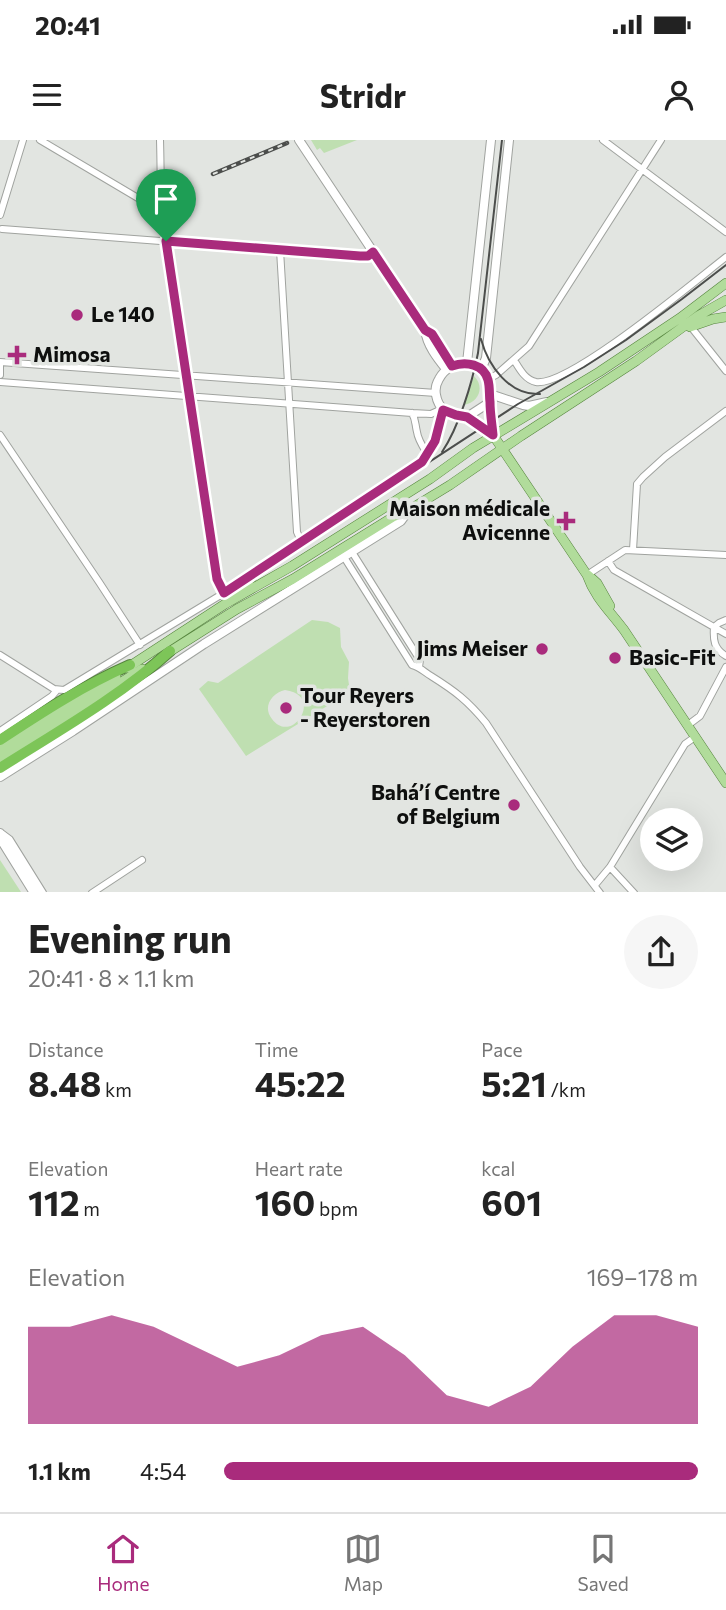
<!DOCTYPE html>
<meta charset="utf-8">
<style>
:root{--surface:#fff;--page:#f6f6f6;--text:#222;--muted:#767676;--line:#e0e0e0;--accent:#a92b7c}
body{margin:0;font-family:Commissioner,sans-serif;background:var(--page);color:var(--text);height:100vh;display:flex;flex-direction:column;font-size:26px;white-space:nowrap}
*{box-sizing:border-box;margin:0}
p{font-size:23px;color:var(--muted)}
.icon{flex:none;width:38px;height:38px;fill:none;stroke:currentColor;stroke-width:2;stroke-linecap:round;stroke-linejoin:round}
.map{position:relative;height:752px;overflow:hidden}
.side{display:flex;flex-direction:column;background:var(--surface);flex:1}
.side>*{flex:none}
.buttons{position:absolute;left:640px;top:668px;display:grid;gap:14px}
.buttons a{display:grid;place-items:center;width:63px;height:63px;border-radius:50%;background:var(--surface);box-shadow:0 7px 28px #0002;font-size:35px}
.pin{position:absolute;display:grid;place-items:center;width:60px;height:60px;color:#fff;margin:-72px -30px;border-radius:50% 50% 50% 0;rotate:-45deg;box-shadow:0 0 7px #0007}
.pin .icon{rotate:45deg}
.round{display:grid;place-items:center;flex:none;width:74px;height:74px;border-radius:37px;background:var(--page)}
.head{display:flex;align-items:center;justify-content:space-between;height:119px;padding:0 28px}
h1{font-size:38px;font-weight:700;line-height:52px}
.metrics{display:grid;grid-template-columns:repeat(3,1fr);gap:10px;height:119px;padding:7px 28px}
.metrics div{display:grid;align-content:center}
.metrics b{font-size:35px;font-weight:700}
.metrics small{font-size:19px;font-weight:400}
.metrics p{font-size:19px}
.chart{height:196px;padding:14px 28px}
.chart p{display:flex;justify-content:space-between}
.chart svg{width:100%;height:126px;margin-top:7px;fill:var(--accent);opacity:.7}
ul{padding:0 28px;list-style:none;font-size:23px}
li{display:grid;grid-template-columns:112px 84px 1fr;align-items:center;height:52px}
li i{height:18px;border-radius:9px;background:var(--accent)}
.status{display:flex;justify-content:space-between;align-items:center;height:49px;padding:0 35px;background:var(--surface);direction:ltr}
.status svg{height:19px;fill:currentColor}
header{display:flex;justify-content:space-between;align-items:center;height:91px;padding:0 28px;background:var(--surface);font-size:32px;font-weight:700}
.menu{display:flex;justify-content:space-around;align-items:center;height:98px;border-top:2px solid var(--line);background:var(--surface);font-size:19px;color:var(--muted)}
.menu a{display:grid;justify-items:center;gap:4px}
.menu .selected{color:var(--accent)}
.map>svg:first-child{display:block}
</style>
<div class="status"><b>20:41</b><svg viewBox="0 0 49 12"><path d="M0 12V9h3v3zM5 12V6h3v6zM10 12V3h3v9zM15 12V0h3v12zM26 1h20v11H26zM47 4h2v5h-2z"/></svg></div>
<header><svg class="icon" aria-label="menu" viewBox="0 0 24 24"><path d="M4 6h16M4 12h16M4 18h16"/></svg>Stridr<svg class="icon" aria-label="person" viewBox="0 0 24 24"><circle cx="12" cy="8" r="4"/><path d="M4 21q1-7 8-7t8 7"/></svg></header>
<div class="map">
<svg width="726" height="753" viewBox="0 0 726 753">
<rect width="100%" height="100%" fill="#e2e5e1"/>
<!-- green -->
<path fill="#bfdfb1" fill-rule="evenodd" d="M 311,0 L 357,0 L 324,13 L 320,8 L 317,10 Z
M 474,236 C 485,247 479,262 464,265 Z
M 312,480 L 328,482 L 340,488 L 341,507 L 349,522 L 348,538 L 350,552 L 246,616 L 199,549 L 208,541 L 218,543 ZM 285,550 C 325,555 292,606 272,579 C 262,567 272,553 285,550 Z
M 0,720 L 21,752 L 0,752 Z"/>
<g fill="none" stroke-linecap="round" stroke-linejoin="round">
<defs>
<path id="street" d="M 40,0 L 148,64 L 161,64
M 160,0 C 161,31 160,61 164,91 L 217,439 L 224,453
M 603,0 L 726,92
M 0,75 L 23,0
M 2,89 L 360,116 L 368,116 L 374,112
M 280,110 L 297,392 L 301,401
M 691,187 L 726,231
M 514,220 C 519,228 525,240 536,242 C 569,247 695,141 726,117
M 0,222 L 436,253
M 0,224 L 0,235
M 488,239 L 496,235 L 529,206 L 661,0
M 0,242 L 412,273 L 431,274 L 442,269
M 412,273 C 416,280 415,284 417,292 C 418,300 423,307 428,315
M 0,295 L 99,442 L 140,505
M 633,410 L 637,344 L 643,337 L 665,317 L 726,271
M 352,412 L 420,520 L 419,527
M 344,417 L 412,525 C 420,527 424,532 431,536 C 455,551 468,561 486,583 L 580,727 L 600,753
M 608,421 L 614,430 L 726,494
M 587,435 L 625,410 L 726,415
M 726,480 L 719,483 L 714,487 C 713,500 714,509 726,516
M 0,515 L 54,549 L 64,550 L 247,439
M 688,585 L 700,576 L 726,527
M 0,591 L 52,556 L 57,550
M 610,727 L 634,753
M 595,745 L 610,727 L 685,604 L 695,597
M 92,753 L 142,720"/>
<path id="secondary" d="M 299,0 L 425,190 L 432,194 L 452,226
M 425,190 C 427,205 437,218 446,229
M 467,223 L 491,0
M 467,223 L 478,227 L 488,239 L 493,295 C 486,290 478,284 470,279 C 456,271 440,277 436,255 C 435,250 436,244 439,239 C 445,228 454,223 467,223 Z
M 481,230 L 486,218 L 509,0
M 490,254 L 523,265 L 529,266 L 547,262
M 467,277 L 490,262
M 257,432 L 301,401 L 422,322 C 435,307 439,289 443,270
M 0,637 L 73,591 L 204,504 L 401,381 L 409,370
M 0,693 L 3,703 L 34,753
M 1,694 L 9,700 L 42,753"/>
<path id="primary" d="M 690,187 L 713,179 L 726,177
M 493,295 L 587,435 C 595,458 610,471 624,490 L 726,643
M 588,435 L 597,443 L 610,466
M 234,456 L 257,432
M 166,514 L 237,469 L 293,439 L 393,377 L 409,370 L 450,345 L 521,296 L 636,221 L 698,176 L 726,160
M 127,528 L 225,464 L 292,426 L 430,339 L 473,308 L 599,232 L 680,178 L 726,143
M 0,610 L 116,536
M 0,619 L 142,529"/>
<path id="highway" d="M 0,600 C 41,573 84,545 130,525
M 0,628 C 57,592 119,557 170,511"/>
</defs>
<!-- street casing -->
<use href="#street" stroke="#a0a39f" stroke-width="8"/>
<!-- secondary casing -->
<use href="#secondary" stroke="#a0a39f" stroke-width="10"/>
<!-- primary casing -->
<use href="#primary" stroke="#56853e" stroke-width="10"/>
<!-- highway casing -->
<use href="#highway" stroke="#56853e" stroke-width="12"/>
<!-- street -->
<use href="#street" stroke="#fff" stroke-width="6"/>
<!-- secondary -->
<use href="#secondary" stroke="#fff" stroke-width="8"/>
<!-- primary -->
<use href="#primary" stroke="#b1dc9b" stroke-width="9"/>
<!-- highway -->
<use href="#highway" stroke="#7dc558" stroke-width="10"/>
<!-- tram -->
<path stroke="#4c4e4c" stroke-width="2" d="M 481,199 C 488,226 510,256 540,254
M 442,312 C 459,287 472,243 478,213 L 502,0
M 325,390 L 518,264 L 584,227 L 626,200 L 682,159 L 726,125"/>
<defs>
<path id="rail" d="M 213,34 L 287,3"/>
</defs>
<!-- rail casing -->
<use href="#rail" stroke="#4c4e4c" stroke-width="4.5"/>
<!-- rail -->
<use href="#rail" stroke="#e2e5e1" stroke-width="2" stroke-dasharray="5" stroke-linecap="butt"/>
</g>
<g fill="none" stroke-linecap="round" stroke-linejoin="round">
<defs>
<path id="route" d="M 166,101 L 360,116 L 368,116 L 373,112 L 425,190 L 432,194 L 452,226 C 466,221 484,224 488,240 C 490,247 489,255 490,262 C 490,273 492,284 493,295 L 467,277 L 456,275 L 443,270 L 435,301 L 422,322 L 224,453 L 217,439 Z"/>
</defs>
<!-- route casing -->
<use href="#route" stroke="#fff" stroke-width="14"/>
<!-- route -->
<use href="#route" stroke="#a92b7c" stroke-width="9"/>
</g>
<!-- markers -->
<g fill="#a92b7c" stroke="#e2e5e1" stroke-width="2.5">
<circle cx="77" cy="175" r="7"/>
<path d="M13.5 204.5h7v7h7v7h-7v7h-7v-7h-7v-7h7z"/>
<path d="M562.5 370.5h7v7h7v7h-7v7h-7v-7h-7v-7h7z"/>
<circle cx="542" cy="509" r="7"/>
<circle cx="615" cy="518" r="7"/>
<circle cx="286" cy="568" r="7"/>
<circle cx="514" cy="665" r="7"/>
</g>
<g text-anchor="middle" stroke-width="7" stroke-linejoin="round" paint-order="stroke">
<!-- poi labels -->
<g font-size="21" font-weight="bold" fill="#0e0f0e" stroke="#e2e5e1" text-anchor="start">
<text x="91" y="182">Le 140</text>
<text x="33" y="222">Mimosa</text>
<text x="550" y="376" text-anchor="end">Maison médicale<tspan x="550" dy="24">Avicenne</tspan></text>
<text x="528" y="516" text-anchor="end">Jims Meiser</text>
<text x="629" y="525">Basic-Fit</text>
<text x="300" y="563">Tour Reyers<tspan x="300" dy="24">- Reyerstoren</tspan></text>
<text x="500" y="660" text-anchor="end">Bahá’í Centre<tspan x="500" dy="24">of Belgium</tspan></text>
</g>
</g>
</svg>
<div class="buttons">
<a><svg class="icon" aria-label="layers" viewBox="0 0 24 24"><path d="M12 4l9 5-9 5-9-5zM3 14l9 5 9-5"/></svg></a>
</div>
<div class="pin" style="left:166px;top:101px;background:#1e9e55"><svg class="icon" aria-label="arrive" viewBox="0 0 24 24"><path d="M6 21V4h12l-3 4 3 4H6"/></svg></div>
</div>
<section class="side">
<div class="head"><div><h1>Evening run</h1><p>20:41 · 8 × 1.1 km</p></div><a class="round"><svg class="icon" aria-label="share" viewBox="0 0 24 24"><path d="M12 15V3M7 8l5-5 5 5M5 13v7h14v-7"/></svg></a></div>
<div class="metrics">
<div><p>Distance</p><b>8.48<small> km</small></b></div>
<div><p>Time</p><b>45:22</b></div>
<div><p>Pace</p><b>5:21<small> /km</small></b></div>
</div>
<div class="metrics">
<div><p>Elevation</p><b>112<small> m</small></b></div>
<div><p>Heart rate</p><b>160<small> bpm</small></b></div>
<div><p>kcal</p><b>601</b></div>
</div>
<div class="chart"><p><span>Elevation</span>169–178 m</p>
<svg viewBox="0 0 160 44" preserveAspectRatio="none"><path d="M0 44V10L10 10L20 6L30 10L40 17L50 24L60 20L70 13L80 10L90 20L100 34L110 38L120 31L130 17L140 6L150 6L160 10V44z"/></svg>
</div>
<ul>
<li><b>1.1 km</b>4:54<i style="width:100%"></i></li>
</ul>
</section>
<nav class="menu">
<a class="selected"><svg class="icon" aria-label="home" viewBox="0 0 24 24"><path d="M3 11l9-7 9 7M6 9v11h12V9"/></svg>Home</a>
<a><svg class="icon" aria-label="map" viewBox="0 0 24 24"><path d="M3 6l6-2 6 2 6-2v14l-6 2-6-2-6 2zM9 4v14M15 6v14"/></svg>Map</a>
<a><svg class="icon" aria-label="saved" viewBox="0 0 24 24"><path d="M7 4h10v16l-5-4-5 4z"/></svg>Saved</a>
</nav>
